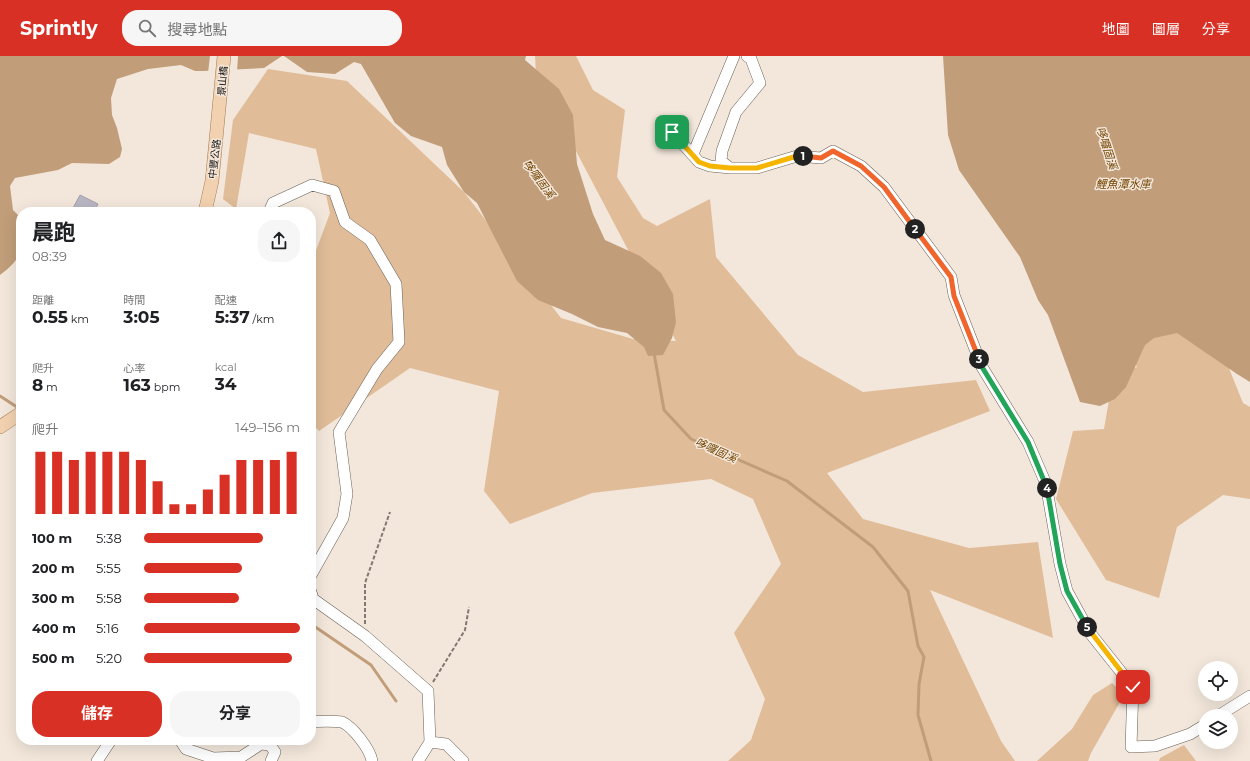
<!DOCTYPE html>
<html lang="zh-TW">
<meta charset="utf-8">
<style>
:root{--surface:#fff;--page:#f6f6f6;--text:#202124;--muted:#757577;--accent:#d93025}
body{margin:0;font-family:Montserrat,"Noto Sans TC",sans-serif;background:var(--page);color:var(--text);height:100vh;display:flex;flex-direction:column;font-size:15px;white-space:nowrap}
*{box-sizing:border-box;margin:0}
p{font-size:13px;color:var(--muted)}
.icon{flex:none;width:22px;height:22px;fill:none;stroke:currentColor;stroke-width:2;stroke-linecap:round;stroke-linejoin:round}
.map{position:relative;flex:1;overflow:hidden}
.panel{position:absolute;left:16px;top:151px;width:300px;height:538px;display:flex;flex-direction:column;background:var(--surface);border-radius:16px;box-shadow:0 4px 16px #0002}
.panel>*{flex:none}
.tools{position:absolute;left:1198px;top:605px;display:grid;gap:8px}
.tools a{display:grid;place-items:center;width:40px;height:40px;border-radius:50%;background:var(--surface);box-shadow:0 4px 16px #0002;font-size:20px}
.pin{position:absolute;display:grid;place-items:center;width:34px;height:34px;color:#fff;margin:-17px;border-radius:8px;box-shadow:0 2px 6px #0006}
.km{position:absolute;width:20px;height:20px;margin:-10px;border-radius:50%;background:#222;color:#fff;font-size:11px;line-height:20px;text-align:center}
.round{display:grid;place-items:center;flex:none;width:42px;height:42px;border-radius:16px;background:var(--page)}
.overview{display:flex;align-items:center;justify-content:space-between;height:68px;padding:0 16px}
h1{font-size:22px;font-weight:700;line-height:30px}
.stats{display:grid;grid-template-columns:repeat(3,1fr);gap:6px;height:68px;padding:4px 16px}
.stats div{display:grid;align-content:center}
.stats b{font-size:17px;font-weight:700}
.stats small{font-size:11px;font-weight:400}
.stats p{font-size:11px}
.chart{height:112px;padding:8px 16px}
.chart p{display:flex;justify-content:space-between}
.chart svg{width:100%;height:72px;margin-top:4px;stroke:var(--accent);stroke-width:6}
.action{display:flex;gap:8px;margin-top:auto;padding:8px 16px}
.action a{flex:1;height:46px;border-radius:16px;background:var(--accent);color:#fff;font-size:16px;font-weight:700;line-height:46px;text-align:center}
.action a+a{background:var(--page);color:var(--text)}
ul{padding:0 16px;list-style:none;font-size:13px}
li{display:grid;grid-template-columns:64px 48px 1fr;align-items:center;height:30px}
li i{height:10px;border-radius:5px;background:var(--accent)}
header{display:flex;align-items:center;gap:24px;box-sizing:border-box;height:56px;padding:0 20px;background:var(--accent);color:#fff}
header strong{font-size:19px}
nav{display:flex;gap:22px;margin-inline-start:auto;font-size:14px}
.search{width:280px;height:36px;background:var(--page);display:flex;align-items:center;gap:10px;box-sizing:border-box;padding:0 14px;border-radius:16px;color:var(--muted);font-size:15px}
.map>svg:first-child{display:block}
</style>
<header>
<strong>Sprintly</strong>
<div class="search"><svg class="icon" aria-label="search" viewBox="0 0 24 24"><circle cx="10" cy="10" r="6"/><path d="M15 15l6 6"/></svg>搜尋地點</div>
<nav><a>地圖</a><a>圖層</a><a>分享</a></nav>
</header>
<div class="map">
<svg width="1250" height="705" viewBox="0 0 1250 705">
<rect width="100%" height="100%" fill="#f3e7db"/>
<!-- green -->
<path fill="#e0bc98" d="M 535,0 L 576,0 L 593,34 L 625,54 L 617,121 L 643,162 L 657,170 L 710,143 L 716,201 L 798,299 L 863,336 L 976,324 L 990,355 L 827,417 L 863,463 L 969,492 L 1038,486 L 1053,582 L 930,534 L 1001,685 L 1015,705 L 728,705 L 751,684 L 765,643 L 734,577 L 781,508 L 753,443 L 711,423 L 592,437 L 510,468 L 484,435 L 499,335 L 410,312 L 319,375 L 311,367 L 311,208 L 330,157 L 316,93 L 249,77 L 236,153 L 223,143 L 233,64 L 268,13 L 347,25 L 464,136 L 561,262 L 633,283 L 676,285 L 536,19 Z
M 1146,268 L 1216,280 L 1243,347 L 1250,351 L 1250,443 L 1223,439 L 1177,471 L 1159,542 L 1106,524 L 1056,443 L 1073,375 L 1104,373 L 1113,321 L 1137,311 L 1123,284 Z
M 1112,627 L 1124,639 L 1091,697 L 1088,705 L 1037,705 L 1072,673 L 1093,639 Z
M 1184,689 L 1196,705 L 1159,705 L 1160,702 Z"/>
<!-- water -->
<path fill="#c19d79" d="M 0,0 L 282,0 L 264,12 L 203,15 L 195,15 L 181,9 L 148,13 L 117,23 L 111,42 L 112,59 L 117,72 L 122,93 L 120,101 L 109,108 L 72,107 L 58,114 L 15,122 L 10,130 L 13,154 L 21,162 C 21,191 26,200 0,219 Z
M 284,0 L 526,0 L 525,4 L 559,33 L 573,59 L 577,108 L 593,158 L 605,184 L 640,200 L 661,217 L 673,238 L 676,266 L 672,282 L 663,299 L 648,300 L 644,291 L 627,277 L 598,271 L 572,258 L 538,244 L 517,225 L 477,147 L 464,136 L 447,109 L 442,91 L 411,80 L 395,67 L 361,8 L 354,6 L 335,18 L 307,16 Z
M 943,0 L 1250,0 L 1250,326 L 1237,318 L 1177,277 L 1154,282 L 1145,289 L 1126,331 L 1115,343 L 1100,350 L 1080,346 L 1048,259 L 1038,244 L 1020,201 L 959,114 L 948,79 Z"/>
<!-- pier -->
<path fill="#f3e7db" d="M 210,0 L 238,0 L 237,16 L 208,17 Z"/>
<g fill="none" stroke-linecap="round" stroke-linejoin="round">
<!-- stream -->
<path stroke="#c19d79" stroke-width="3" d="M 654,297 L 664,354 L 691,383 L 787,425 L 873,491 L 908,535 L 918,590 L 924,601 L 919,628 L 918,659 L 931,705
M 0,340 L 20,353
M 311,568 L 371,609 L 396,645"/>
</g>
<!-- building -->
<path fill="#b9b6c4" stroke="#a29fad" d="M 80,139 L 98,148 L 94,156 L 71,156 Z"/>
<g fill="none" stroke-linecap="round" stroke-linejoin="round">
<defs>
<path id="minor" d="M 662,76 L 672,76 L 699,106 L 710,110 L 730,112 L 757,112 L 797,100 L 821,102 L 833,95 L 861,110 L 884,131 L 951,221 L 954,239 L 982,311 L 1028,386 L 1046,428 L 1060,508 L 1067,535 L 1090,577 L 1133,631 L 1131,691 L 1155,690 L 1190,678 L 1205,669
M 693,98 L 734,0
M 730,112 L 721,105 L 722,95 L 736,56 L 760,27 L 751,3 L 747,0
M 269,156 L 273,147 L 312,129 L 334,135 L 345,166 L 370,184 L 396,228 L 399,286 L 377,313 L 339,376 L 347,438 L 343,462 L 311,519
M 311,536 L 313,543 L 365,580 L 428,635 L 430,686 L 418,705
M 1218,660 L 1250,640
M 311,666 C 316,665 337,665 342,666 C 353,671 370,693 372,705
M 180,684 L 186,693 L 213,702 L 241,701 L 261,688 L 270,689 L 275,696 L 271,705
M 430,686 L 446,688 L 463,705
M 97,705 L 111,684"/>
<path id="major" d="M 205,156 L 212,125 L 224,0
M 0,371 L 21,357"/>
</defs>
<!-- minor casing -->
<use href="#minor" stroke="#695f55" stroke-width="12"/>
<!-- major casing -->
<use href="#major" stroke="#a17c57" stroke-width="14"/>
<!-- path -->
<path stroke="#807871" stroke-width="2" stroke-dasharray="4 2" stroke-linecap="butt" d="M 365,568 L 365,527 L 390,456
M 433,626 L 465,574 L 469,551"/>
<!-- minor -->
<use href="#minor" stroke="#fff" stroke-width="11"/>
<!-- major -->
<use href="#major" stroke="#f2d1b0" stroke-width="13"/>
</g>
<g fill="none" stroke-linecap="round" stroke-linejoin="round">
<defs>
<path id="split-1" d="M 672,76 L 699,106 L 710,110 L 730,112 L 757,112 L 797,100 L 803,100"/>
<path id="split-2" d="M 803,100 L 821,102 L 833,95 L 861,110 L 884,131 L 915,173"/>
<path id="split-3" d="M 915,173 L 951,221 L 954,240 L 979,303"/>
<path id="split-4" d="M 979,303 L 982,311 L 1028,386 L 1047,432"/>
<path id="split-5" d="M 1047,432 L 1060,508 L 1067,535 L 1087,571"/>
<path id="split-6" d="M 1087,571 L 1133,631"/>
</defs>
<!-- split-1 casing -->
<use href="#split-1" stroke="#fff" stroke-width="8"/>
<!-- split-2 casing -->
<use href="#split-2" stroke="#fff" stroke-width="8"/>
<!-- split-3 casing -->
<use href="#split-3" stroke="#fff" stroke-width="8"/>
<!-- split-4 casing -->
<use href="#split-4" stroke="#fff" stroke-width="8"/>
<!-- split-5 casing -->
<use href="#split-5" stroke="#fff" stroke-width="8"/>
<!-- split-6 casing -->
<use href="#split-6" stroke="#fff" stroke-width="8"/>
<!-- split-1 -->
<use href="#split-1" stroke="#f5b400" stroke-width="5"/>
<!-- split-2 -->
<use href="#split-2" stroke="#f0652b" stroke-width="5"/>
<!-- split-3 -->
<use href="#split-3" stroke="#f0652b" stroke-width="5"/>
<!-- split-4 -->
<use href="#split-4" stroke="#22a559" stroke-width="5"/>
<!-- split-5 -->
<use href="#split-5" stroke="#22a559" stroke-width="5"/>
<!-- split-6 -->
<use href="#split-6" stroke="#f5b400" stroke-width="5"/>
</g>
<g text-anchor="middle" stroke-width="3" stroke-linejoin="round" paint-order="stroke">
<!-- street labels -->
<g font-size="10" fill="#1b1713" stroke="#f3e7db">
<text transform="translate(222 25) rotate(-85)" y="4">景山橋</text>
<text transform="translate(214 103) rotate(-83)" y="4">中豐公路</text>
</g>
<!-- water labels -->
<g font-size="11" font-style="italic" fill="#734503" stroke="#f3e7db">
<text transform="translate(1107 92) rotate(72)" y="4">哆囉固溪</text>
<text transform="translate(539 123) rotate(53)" y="4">哆囉固溪</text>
<text x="1123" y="132">鯉魚潭水庫</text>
<text transform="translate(716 394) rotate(24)" y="4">哆囉固溪</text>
</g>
</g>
</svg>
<div class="tools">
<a><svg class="icon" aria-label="locate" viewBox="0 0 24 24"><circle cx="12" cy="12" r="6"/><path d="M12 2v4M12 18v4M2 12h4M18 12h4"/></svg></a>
<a><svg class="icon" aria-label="layers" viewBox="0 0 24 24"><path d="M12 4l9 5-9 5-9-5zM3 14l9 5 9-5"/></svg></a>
</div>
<div class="pin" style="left:672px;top:76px;background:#1e9e55"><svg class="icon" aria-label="arrive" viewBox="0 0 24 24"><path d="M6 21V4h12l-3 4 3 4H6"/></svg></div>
<div class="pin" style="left:1133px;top:631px;background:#d93025"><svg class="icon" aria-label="check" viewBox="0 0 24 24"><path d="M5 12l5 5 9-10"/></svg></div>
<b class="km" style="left:803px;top:100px">1</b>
<b class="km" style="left:915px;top:173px">2</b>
<b class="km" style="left:979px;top:303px">3</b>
<b class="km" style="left:1047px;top:432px">4</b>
<b class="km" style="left:1087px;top:571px">5</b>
<section class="panel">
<div class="overview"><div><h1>晨跑</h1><p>08:39</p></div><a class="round"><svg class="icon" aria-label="share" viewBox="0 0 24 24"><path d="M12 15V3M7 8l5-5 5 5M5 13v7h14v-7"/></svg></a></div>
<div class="stats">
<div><p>距離</p><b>0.55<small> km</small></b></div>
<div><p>時間</p><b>3:05</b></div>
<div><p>配速</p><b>5:37<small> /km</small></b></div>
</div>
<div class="stats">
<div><p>爬升</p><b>8<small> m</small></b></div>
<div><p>心率</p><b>163<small> bpm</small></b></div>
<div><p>kcal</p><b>34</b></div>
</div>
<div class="chart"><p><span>爬升</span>149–156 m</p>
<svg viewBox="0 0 160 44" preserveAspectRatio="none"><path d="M5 44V6M15 44V6M25 44V11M35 44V6M45 44V6M55 44V6M65 44V11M75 44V24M85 44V38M95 44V38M105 44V29M115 44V20M125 44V11M135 44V11M145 44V11M155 44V6"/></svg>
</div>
<ul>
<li><b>100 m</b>5:38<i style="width:76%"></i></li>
<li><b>200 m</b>5:55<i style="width:63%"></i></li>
<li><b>300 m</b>5:58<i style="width:61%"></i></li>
<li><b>400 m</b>5:16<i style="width:100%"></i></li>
<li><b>500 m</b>5:20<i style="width:95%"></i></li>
</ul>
<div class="action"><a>儲存</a><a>分享</a></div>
</section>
</div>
